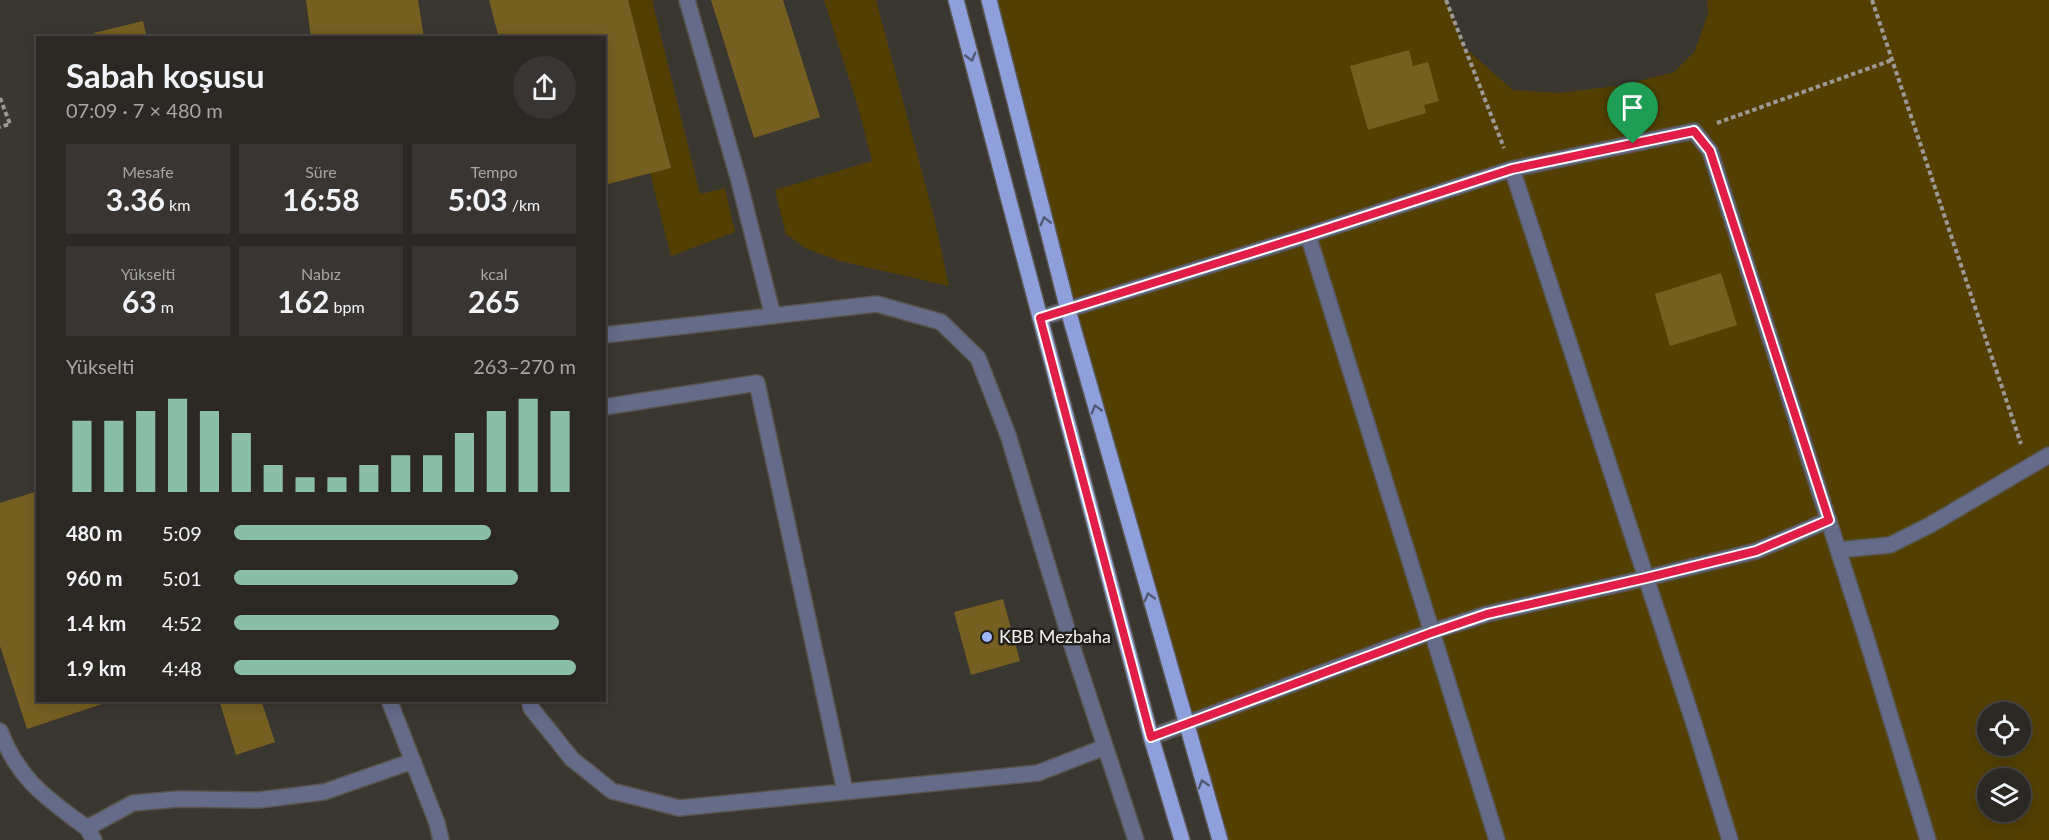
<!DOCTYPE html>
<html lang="tr">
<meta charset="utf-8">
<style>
:root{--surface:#2c2925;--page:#383532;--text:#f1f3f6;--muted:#a6a6a7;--line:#484542;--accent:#8abfa5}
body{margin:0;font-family:Lato,sans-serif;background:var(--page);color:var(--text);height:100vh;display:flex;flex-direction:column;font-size:22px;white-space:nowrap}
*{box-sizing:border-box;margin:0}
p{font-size:20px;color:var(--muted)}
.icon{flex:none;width:33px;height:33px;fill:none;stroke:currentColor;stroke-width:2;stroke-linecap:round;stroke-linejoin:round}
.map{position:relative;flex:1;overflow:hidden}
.panel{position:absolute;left:36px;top:36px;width:570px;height:666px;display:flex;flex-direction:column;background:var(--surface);border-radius:0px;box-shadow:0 3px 15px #0003,0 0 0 2px var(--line)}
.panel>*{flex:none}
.tools{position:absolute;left:1977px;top:702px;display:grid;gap:12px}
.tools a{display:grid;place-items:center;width:54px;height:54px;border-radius:50%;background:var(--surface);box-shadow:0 3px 15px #0003,0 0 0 2px var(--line);font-size:30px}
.pin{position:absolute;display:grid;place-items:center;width:51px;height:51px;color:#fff;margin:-62px -26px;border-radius:50% 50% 50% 0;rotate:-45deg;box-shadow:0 0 6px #0007}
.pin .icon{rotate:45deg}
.round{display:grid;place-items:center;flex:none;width:63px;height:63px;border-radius:32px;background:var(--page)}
.overview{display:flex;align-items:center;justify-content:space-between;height:102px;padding:0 30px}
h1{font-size:33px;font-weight:700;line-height:45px}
.stats{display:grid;grid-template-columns:repeat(3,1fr);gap:9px;height:102px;padding:6px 30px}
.stats div{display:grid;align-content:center;border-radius:0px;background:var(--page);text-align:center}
.stats b{font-size:30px;font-weight:700}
.stats small{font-size:16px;font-weight:400}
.stats p{font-size:16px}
.chart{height:168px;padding:12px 30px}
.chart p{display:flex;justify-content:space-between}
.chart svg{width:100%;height:108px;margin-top:6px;stroke:var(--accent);stroke-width:6}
ul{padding:0 30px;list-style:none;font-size:20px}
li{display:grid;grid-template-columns:96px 72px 1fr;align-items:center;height:45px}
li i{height:15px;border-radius:8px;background:var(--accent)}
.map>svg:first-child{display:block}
</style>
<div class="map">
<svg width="2049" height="840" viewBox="0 0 2049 840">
<rect width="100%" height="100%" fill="#3a3731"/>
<!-- green -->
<path fill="#534000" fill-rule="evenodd" d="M 628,0 L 652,0 L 700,194 L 725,188 L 735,232 L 671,256 L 650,173 L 671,167 Z
M 824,0 L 876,0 L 934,217 L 949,286 L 840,261 L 807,249 L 786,234 L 775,190 L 872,161 L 859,110 Z
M 996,0 L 1446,0 L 1464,47 L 1513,90 L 1560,93 L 1624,85 L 1674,72 L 1695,51 L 1708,14 L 1707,0 L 2049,0 L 2049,840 L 1220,840 L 1068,310 ZM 1988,712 L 2020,712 L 2020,746 L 1988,746 ZM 1988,778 L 2020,778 L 2020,812 L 1988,812 Z"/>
<!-- building -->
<path fill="#766021" d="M 306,0 L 418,0 L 424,38 L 311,38 Z
M 489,0 L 628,0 L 671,168 L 604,185 L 604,38 L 499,38 Z
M 711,0 L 783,0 L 820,117 L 754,138 Z
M 143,21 L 147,38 L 96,38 L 94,33 Z
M 1409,50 L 1413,66 L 1428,62 L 1439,101 L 1424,105 L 1426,113 L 1368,130 L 1350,66 Z
M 1721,273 L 1737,325 L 1670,346 L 1655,294 Z
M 38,491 L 38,700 L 111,701 L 27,729 L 0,646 L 0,503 Z
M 1003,599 L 1020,661 L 971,675 L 954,612 Z
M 219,700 L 261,700 L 275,742 L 236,755 Z"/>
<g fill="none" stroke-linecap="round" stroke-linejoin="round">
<defs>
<path id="minor" d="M 687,0 L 739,181 L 773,316
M 1512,169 L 1696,730 L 1730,840
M 1308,235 L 1497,840
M 1040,318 L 1308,235 L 1512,169 L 1694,131 L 1710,151 L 1867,640 L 1928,840
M 604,335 L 877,304 L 941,322 L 978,358 L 1008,435 L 1074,652 L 1136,840
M 604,407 L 757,383 L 845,791
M 1838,550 L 1890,545 L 1930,525 L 2049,455
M 389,700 L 437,823 L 441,840
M 529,700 L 531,708 L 572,759 L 612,791 L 679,808 L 1038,773 L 1105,747
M 0,731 C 19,780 46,798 87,828
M 1151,737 L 1431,632 L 1487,614 L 1646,578 L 1756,551 L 1829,520
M 94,840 L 87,828 L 133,803 L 179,799 L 259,800 L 324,792 L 413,761"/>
<path id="major" d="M 956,0 L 1151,737 L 1182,840
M 989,0 L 1068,310 L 1220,840"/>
</defs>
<!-- minor casing -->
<use href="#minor" stroke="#58554f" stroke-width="18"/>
<!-- major casing -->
<use href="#major" stroke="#58554f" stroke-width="18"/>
<!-- path -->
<path stroke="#9c9994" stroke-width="4" stroke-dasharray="4.5 3" stroke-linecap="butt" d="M 1446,0 L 1504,148
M 1872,0 L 2021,444
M 0,98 L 10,124 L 0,127
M 1717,123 L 1892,60"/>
<!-- minor -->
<use href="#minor" stroke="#646c8a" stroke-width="15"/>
<!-- major -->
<use href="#major" stroke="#8f9fdc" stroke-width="15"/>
</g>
<!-- one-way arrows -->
<defs><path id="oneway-chevron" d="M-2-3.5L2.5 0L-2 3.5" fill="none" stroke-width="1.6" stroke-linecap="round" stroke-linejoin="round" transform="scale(1.5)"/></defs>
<g stroke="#525972">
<use href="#oneway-chevron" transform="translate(971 57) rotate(75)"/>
<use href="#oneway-chevron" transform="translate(1045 221) rotate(-104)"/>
<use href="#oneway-chevron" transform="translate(1096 409) rotate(-106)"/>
<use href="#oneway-chevron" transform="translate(1149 597) rotate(-106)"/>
<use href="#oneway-chevron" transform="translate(1203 784) rotate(-107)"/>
</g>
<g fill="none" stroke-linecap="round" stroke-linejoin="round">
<defs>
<path id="route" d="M 1694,131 L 1710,151 L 1829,520 L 1756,551 L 1646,578 L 1487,614 L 1431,633 L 1151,737 L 1040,318 L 1308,235 L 1512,169 Z"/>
</defs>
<!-- route casing -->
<use href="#route" stroke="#fff" stroke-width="12"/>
<!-- route -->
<use href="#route" stroke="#e11d48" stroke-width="8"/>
</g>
<!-- markers -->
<circle fill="#a0b3fd" stroke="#201f1c" stroke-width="2" cx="987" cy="637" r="6"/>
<g text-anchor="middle" stroke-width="5" stroke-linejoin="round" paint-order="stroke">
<!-- poi labels -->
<g font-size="18" fill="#f4f2ee" stroke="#201f1c" text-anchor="start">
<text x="999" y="643">KBB Mezbaha</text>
</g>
</g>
</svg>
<div class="tools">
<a><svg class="icon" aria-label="locate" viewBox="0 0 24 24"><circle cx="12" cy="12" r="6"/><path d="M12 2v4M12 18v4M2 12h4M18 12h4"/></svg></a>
<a><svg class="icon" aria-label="layers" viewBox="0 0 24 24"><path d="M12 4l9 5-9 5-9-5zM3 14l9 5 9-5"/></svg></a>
</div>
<div class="pin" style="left:1633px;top:144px;background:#1e9e55"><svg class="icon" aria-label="arrive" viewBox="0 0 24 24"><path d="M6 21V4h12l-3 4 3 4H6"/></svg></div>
<section class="panel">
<div class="overview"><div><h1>Sabah koşusu</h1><p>07:09 · 7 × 480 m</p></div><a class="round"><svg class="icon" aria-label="share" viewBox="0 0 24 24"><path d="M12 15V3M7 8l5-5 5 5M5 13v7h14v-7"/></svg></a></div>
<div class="stats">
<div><p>Mesafe</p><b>3.36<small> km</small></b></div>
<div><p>Süre</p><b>16:58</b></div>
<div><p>Tempo</p><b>5:03<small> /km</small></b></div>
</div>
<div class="stats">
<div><p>Yükselti</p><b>63<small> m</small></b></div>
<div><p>Nabız</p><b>162<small> bpm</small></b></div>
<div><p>kcal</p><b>265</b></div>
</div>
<div class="chart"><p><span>Yükselti</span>263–270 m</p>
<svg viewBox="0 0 160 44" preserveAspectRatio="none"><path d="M5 44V15M15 44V15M25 44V11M35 44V6M45 44V11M55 44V20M65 44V33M75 44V38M85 44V38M95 44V33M105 44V29M115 44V29M125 44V20M135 44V11M145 44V6M155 44V11"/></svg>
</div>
<ul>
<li><b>480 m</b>5:09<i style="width:75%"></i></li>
<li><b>960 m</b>5:01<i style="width:83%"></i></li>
<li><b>1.4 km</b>4:52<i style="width:95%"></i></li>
<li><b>1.9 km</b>4:48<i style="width:100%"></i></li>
</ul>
</section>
</div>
